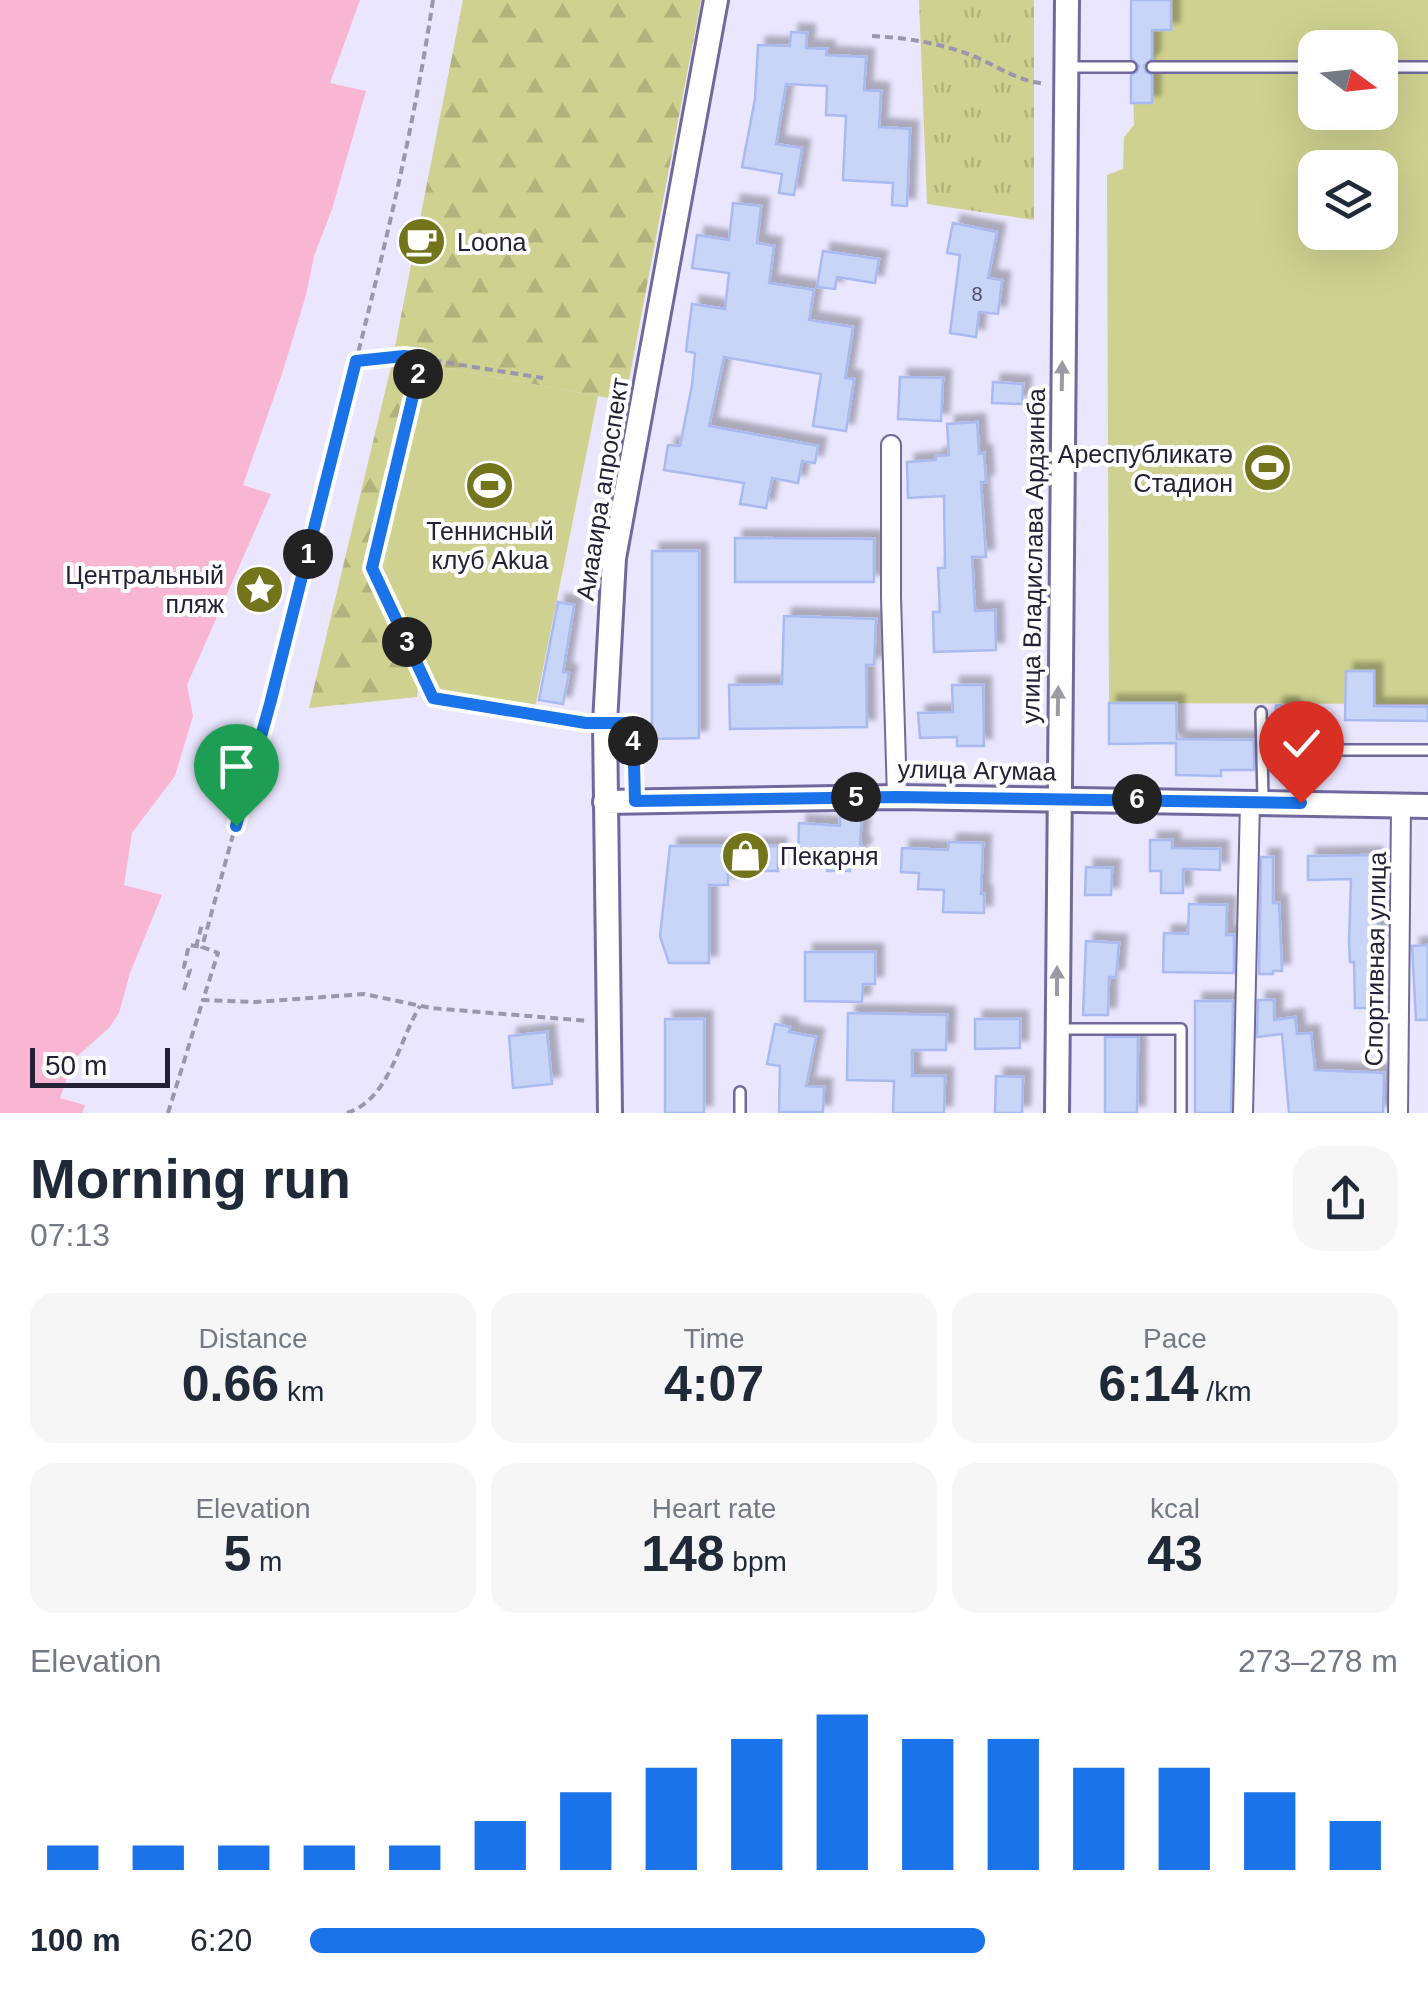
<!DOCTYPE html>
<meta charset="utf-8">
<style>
:root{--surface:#fff;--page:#f6f6f7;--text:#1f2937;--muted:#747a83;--accent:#1a73e8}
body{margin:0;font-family:Helvetica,sans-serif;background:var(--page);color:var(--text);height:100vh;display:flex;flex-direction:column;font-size:38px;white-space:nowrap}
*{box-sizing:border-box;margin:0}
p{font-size:32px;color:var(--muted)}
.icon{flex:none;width:55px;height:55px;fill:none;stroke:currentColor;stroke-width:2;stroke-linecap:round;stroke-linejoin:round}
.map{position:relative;height:1113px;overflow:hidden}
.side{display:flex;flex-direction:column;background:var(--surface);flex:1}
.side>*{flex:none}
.needle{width:65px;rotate:105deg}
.fabs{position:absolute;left:1298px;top:30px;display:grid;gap:20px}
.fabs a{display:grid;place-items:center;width:100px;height:100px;border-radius:20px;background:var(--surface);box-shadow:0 10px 40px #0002;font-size:50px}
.scale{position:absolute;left:30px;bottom:25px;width:140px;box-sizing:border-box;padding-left:10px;border:5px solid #242036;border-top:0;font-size:28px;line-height:35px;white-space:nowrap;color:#242036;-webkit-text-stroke:8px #fff;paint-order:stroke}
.pin{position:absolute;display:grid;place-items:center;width:85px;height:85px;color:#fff;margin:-102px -42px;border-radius:50% 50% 50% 0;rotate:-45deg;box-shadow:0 0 10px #0007}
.pin .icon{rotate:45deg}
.km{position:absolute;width:50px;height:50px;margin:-25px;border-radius:50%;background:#222;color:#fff;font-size:28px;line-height:50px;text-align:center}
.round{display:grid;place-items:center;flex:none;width:105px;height:105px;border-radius:30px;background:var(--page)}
.head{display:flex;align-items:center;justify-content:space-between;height:170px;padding:0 30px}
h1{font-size:55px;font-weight:700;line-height:75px}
.metrics{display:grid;grid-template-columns:repeat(3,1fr);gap:15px;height:170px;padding:10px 30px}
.metrics div{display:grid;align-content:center;border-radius:25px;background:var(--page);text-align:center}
.metrics b{font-size:50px;font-weight:700}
.metrics small{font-size:28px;font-weight:400}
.metrics p{font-size:28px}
.chart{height:280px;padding:20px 30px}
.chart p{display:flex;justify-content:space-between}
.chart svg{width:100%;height:180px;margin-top:10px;stroke:var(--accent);stroke-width:6}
ul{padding:0 30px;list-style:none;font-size:32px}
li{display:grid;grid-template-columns:160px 120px 1fr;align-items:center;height:75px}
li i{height:25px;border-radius:12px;background:var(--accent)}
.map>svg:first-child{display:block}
</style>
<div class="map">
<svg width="1428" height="1113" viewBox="0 0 1428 1113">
<defs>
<pattern id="grass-tufts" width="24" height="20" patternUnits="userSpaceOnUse" patternTransform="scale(2.5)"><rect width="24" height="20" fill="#ced18f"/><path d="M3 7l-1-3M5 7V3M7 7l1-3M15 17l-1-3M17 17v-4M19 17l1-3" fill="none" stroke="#b1b37c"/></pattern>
<pattern id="forest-firs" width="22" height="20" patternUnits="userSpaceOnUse" patternTransform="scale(2.5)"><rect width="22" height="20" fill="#ced18f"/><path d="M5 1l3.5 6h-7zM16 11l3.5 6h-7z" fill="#b1b37c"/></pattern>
<filter id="shadow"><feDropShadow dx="8" dy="-8" stdDeviation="2.5" flood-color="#0004"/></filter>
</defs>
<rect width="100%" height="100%" fill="#e9e6fe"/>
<!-- grass -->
<path fill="url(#grass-tufts)" d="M 919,0 L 1034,0 L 1034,220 L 927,204 Z"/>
<!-- forest -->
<path fill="url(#forest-firs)" d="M 463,0 L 701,0 L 625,401 L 424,364 L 383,574 L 420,663 L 417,697 L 309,708 L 391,367 Z"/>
<!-- park -->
<path fill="#ced18f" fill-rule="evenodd" d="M 1131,0 L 1428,0 L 1428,704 L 1109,703 L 1107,175 L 1123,169 L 1124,137 L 1134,125 ZM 1315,48 L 1380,48 L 1380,112 L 1315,112 ZM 1315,168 L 1380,168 L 1380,232 L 1315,232 Z
M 424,364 L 598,396 L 535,708 L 429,687 L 383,574 Z"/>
<!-- water -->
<path fill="#f8b6d3" d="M 0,0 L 360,0 L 330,83 L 366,91 L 332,209 L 314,256 L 306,295 L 282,374 L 243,485 L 271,494 L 187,685 L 193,716 L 175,776 L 132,833 L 124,885 L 162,895 L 130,973 L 119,1013 L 109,1028 L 74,1059 L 60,1098 L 85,1105 L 82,1113 L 0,1113 Z"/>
<!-- building -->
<path fill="#c9d5f6" stroke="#a9baf1" stroke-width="2.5" filter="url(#shadow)" d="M 1131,0 L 1171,0 L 1171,30 L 1152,30 L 1152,59 L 1144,66 L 1146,72 L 1152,75 L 1152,103 L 1131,103 L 1131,75 L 1137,72 L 1139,66 L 1131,59 Z
M 791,32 L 807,33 L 806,48 L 827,49 L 826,55 L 866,57 L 864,90 L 881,91 L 879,127 L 910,129 L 907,206 L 892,205 L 893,183 L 843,180 L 846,116 L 826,115 L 827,86 L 786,84 L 776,144 L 802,148 L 794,195 L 779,193 L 782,174 L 742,167 L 755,99 L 758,45 L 790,46 Z
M 733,203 L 761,206 L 757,243 L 774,246 L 769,283 L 814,290 L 809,320 L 853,327 L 845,378 L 854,379 L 846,431 L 813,426 L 821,374 L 724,357 L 709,426 L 818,446 L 815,463 L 802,461 L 798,483 L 772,478 L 766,508 L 740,504 L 744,483 L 664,470 L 668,445 L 680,446 L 692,385 L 695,353 L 686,351 L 692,304 L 725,309 L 729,273 L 692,268 L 697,235 L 729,240 Z
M 953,223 L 997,232 L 988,278 L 1002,280 L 998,314 L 979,312 L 976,337 L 950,333 L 960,255 L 947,253 Z
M 823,251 L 879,259 L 875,283 L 837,277 L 835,289 L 817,287 Z
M 900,377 L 943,378 L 941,421 L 898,419 Z
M 993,382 L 1023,384 L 1022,404 L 992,403 Z
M 977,422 L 979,454 L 984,453 L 986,482 L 981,482 L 986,557 L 972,557 L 975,611 L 995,610 L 996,650 L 934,652 L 933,612 L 940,612 L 938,568 L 945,568 L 944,496 L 908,498 L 907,462 L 936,460 L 936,456 L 949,455 L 947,424 Z
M 735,538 L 874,539 L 874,582 L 735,582 Z
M 652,551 L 699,551 L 699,738 L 652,739 Z
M 558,602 L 574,605 L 563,672 L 569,673 L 563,704 L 539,700 Z
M 784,616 L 876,619 L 874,665 L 866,665 L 867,727 L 730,729 L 729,685 L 782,684 Z
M 1346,671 L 1374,671 L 1374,706 L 1428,707 L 1428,721 L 1345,720 Z
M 952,685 L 983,685 L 984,746 L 957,746 L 957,737 L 920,738 L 918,713 L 953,712 Z
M 1109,703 L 1176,703 L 1177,739 L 1254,740 L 1254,770 L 1221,770 L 1221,776 L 1176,775 L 1176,743 L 1109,744 Z
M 1276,705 L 1291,706 L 1290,770 L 1270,770 L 1270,740 L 1274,740 Z
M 840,813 L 862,813 L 860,844 L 864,848 L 850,863 L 850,871 L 827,871 L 827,859 L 798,859 L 799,823 L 840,826 Z
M 1150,840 L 1172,840 L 1172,848 L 1220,849 L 1220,870 L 1183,869 L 1183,893 L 1161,893 L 1161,871 L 1150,871 Z
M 949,842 L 983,843 L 981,894 L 984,894 L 984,913 L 943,912 L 944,890 L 918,889 L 919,873 L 901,872 L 902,848 L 948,850 Z
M 670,846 L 778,846 L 778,871 L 728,871 L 728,885 L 709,885 L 709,963 L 669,963 L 660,936 Z
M 1374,855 L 1378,924 L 1378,961 L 1372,962 L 1374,1008 L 1355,1008 L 1354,962 L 1350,962 L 1349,942 L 1351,879 L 1308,880 L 1308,856 Z
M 1261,857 L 1273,857 L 1273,903 L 1279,903 L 1282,971 L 1273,971 L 1273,974 L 1259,974 Z
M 1086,867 L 1112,868 L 1111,895 L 1085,895 Z
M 1189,904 L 1227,905 L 1226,935 L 1234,935 L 1234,973 L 1163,972 L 1164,933 L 1188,934 Z
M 1086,941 L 1119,943 L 1116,977 L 1109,977 L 1108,1015 L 1083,1015 Z
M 1428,945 L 1428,1020 L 1416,1020 L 1412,946 Z
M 805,952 L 875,952 L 875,984 L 863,984 L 862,1002 L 805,1001 Z
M 1258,1000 L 1274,1000 L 1274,1020 L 1295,1017 L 1297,1034 L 1311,1033 L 1315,1070 L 1384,1073 L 1383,1113 L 1289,1113 L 1282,1034 L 1257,1037 Z
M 1195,1001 L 1233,1001 L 1231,1113 L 1195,1113 Z
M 848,1013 L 947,1015 L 946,1050 L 912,1050 L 912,1076 L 945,1076 L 944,1113 L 893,1113 L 894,1081 L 847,1080 Z
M 665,1019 L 704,1019 L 704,1113 L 665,1113 Z
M 975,1019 L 1020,1019 L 1020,1048 L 975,1049 Z
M 775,1024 L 790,1027 L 789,1032 L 816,1037 L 806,1086 L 824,1087 L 823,1112 L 779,1112 L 780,1066 L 767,1064 Z
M 547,1032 L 552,1084 L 513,1088 L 509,1036 Z
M 1105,1037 L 1138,1037 L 1137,1113 L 1105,1113 Z
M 996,1076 L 1023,1077 L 1022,1113 L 995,1113 Z"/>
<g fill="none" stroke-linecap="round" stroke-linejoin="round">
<defs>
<path id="lane" d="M 1069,67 L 1131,67
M 1152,67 L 1315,67
M 1380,67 L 1428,67
M 1261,712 L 1263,799
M 1301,800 L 1302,750 L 1428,750
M 1060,1029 L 1181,1029 L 1181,1113
M 740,1092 L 740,1113"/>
<path id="street" d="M 891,445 L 891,597 L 897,797
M 1243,1113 L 1250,802
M 1398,1113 L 1401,805"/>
<path id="secondary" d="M 605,802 L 897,797 L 1428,806
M 610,1113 L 605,723 L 614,558 L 716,0
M 1057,1113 L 1067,0"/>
</defs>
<!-- lane casing -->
<use href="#lane" stroke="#71699d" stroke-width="14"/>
<!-- street casing -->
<use href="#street" stroke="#71699d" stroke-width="22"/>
<!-- secondary casing -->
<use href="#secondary" stroke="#71699d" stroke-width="28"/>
<!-- path -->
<path stroke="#9996ad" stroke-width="4" stroke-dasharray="8 5" stroke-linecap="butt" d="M 433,0 C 412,142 376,282 341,421 C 297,597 251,772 202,947 L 218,953 L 203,1000 L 256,1002 L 364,994 L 431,1008 L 589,1021
M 872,36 C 909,38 947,44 980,59 C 1004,70 1019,81 1046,84
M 422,358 L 371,568 L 433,697 L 587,723
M 356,361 L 405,356 L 543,378
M 627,723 L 633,723 L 634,782
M 196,947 L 202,924
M 184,990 L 190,970 L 184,967 L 189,945 L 202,947
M 168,1113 L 203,1000
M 347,1113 C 390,1099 398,1042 420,1006"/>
<!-- lane -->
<use href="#lane" stroke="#fff" stroke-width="9"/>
<!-- street -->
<use href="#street" stroke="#fff" stroke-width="18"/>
<!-- secondary -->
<use href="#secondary" stroke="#fff" stroke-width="22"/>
</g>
<!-- one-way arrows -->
<defs><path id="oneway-solid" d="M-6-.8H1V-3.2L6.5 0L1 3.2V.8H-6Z" transform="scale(2.5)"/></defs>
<g fill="#9c9ba5">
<use href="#oneway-solid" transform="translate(1062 376) rotate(-89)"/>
<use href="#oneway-solid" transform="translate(1058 701) rotate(-89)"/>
<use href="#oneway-solid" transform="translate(1057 981) rotate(-90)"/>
</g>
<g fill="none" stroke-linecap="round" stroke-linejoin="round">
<defs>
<path id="route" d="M 236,826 L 270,704 L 356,361 L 404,356 L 422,358 L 372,568 L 433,698 L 586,723 L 633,723 L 635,801 L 898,797 L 1301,803"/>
</defs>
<!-- route casing -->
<use href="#route" stroke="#fff" stroke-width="20"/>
<!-- route -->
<use href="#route" stroke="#1a73e8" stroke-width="12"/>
</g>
<!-- icons -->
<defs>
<symbol id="cafe-disc" viewBox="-11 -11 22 22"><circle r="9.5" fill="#73751c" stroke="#fff"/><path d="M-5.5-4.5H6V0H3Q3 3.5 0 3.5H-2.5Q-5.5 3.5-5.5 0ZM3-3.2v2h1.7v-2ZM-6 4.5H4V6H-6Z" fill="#fff"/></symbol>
<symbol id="stadium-disc" viewBox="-11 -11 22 22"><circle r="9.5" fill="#73751c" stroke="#fff"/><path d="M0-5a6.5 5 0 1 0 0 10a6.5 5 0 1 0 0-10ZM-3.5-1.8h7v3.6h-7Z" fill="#fff"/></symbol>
<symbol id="sight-disc" viewBox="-11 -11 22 22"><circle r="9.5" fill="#73751c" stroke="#fff"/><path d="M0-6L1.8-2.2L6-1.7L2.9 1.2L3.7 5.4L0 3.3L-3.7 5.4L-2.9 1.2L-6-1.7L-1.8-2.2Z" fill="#fff"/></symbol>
<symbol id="shop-disc" viewBox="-11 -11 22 22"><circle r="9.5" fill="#73751c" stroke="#fff"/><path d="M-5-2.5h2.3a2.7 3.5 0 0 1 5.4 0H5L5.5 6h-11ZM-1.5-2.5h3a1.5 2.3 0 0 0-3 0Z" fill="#fff"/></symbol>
</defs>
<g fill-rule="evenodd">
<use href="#cafe-disc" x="394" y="214" width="55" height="55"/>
<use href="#stadium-disc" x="1240" y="440" width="55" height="55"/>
<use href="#stadium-disc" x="462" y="458" width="55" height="55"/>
<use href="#sight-disc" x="232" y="562" width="55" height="55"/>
<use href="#shop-disc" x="718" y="828" width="55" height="55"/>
</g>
<g text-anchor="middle" stroke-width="8" stroke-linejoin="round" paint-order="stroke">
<!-- number labels -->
<g font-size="20" fill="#4d4d66">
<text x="977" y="301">8</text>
</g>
<!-- poi labels -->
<g font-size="25" fill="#242036" stroke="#fff" text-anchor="start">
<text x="457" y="251">Loona</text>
<text x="1233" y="463" text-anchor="end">Ареспубликатә<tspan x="1233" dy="29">Стадион</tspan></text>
<text x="490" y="540" text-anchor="middle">Теннисный<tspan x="490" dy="29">клуб Akua</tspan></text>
<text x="224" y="584" text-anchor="end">Центральный<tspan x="224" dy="29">пляж</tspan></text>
<text x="780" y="865">Пекарня</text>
</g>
<!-- street labels -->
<g font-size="25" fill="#242036" stroke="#fff">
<text transform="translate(602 489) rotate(-81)" y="9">Аиааира апроспект</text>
<text transform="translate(1033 556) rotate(-89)" y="9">улица Владислава Ардзинба</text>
<text transform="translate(977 770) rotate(1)" y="9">улица Агумаа</text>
<text transform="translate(1375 959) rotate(-89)" y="9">Спортивная улица</text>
</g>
</g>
</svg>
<div class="fabs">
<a><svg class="needle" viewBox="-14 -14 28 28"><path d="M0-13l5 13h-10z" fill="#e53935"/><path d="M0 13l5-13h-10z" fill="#747a83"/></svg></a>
<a><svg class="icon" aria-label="layers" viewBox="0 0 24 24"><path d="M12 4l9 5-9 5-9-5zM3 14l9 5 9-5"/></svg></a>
</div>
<div class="scale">50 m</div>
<div class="pin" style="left:236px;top:826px;background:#1e9e55"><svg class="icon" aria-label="arrive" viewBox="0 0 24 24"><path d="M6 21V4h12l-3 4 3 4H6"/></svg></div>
<div class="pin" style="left:1301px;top:803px;background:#d93025"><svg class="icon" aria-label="check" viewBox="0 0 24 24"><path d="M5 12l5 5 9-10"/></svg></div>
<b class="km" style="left:308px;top:554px">1</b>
<b class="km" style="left:418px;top:374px">2</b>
<b class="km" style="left:407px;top:642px">3</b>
<b class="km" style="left:633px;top:741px">4</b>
<b class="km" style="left:856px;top:797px">5</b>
<b class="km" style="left:1137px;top:799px">6</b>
</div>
<section class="side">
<div class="head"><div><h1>Morning run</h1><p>07:13</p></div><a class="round"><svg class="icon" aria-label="share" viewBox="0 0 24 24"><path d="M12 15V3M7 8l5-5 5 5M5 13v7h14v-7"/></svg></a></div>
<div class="metrics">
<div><p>Distance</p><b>0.66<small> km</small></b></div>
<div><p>Time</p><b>4:07</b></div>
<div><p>Pace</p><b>6:14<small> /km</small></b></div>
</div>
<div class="metrics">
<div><p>Elevation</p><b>5<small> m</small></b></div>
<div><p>Heart rate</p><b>148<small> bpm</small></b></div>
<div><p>kcal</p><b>43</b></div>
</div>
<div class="chart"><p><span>Elevation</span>273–278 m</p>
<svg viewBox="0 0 160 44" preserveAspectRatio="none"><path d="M5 44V38M15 44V38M25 44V38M35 44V38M45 44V38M55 44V32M65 44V25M75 44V19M85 44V12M95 44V6M105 44V12M115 44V12M125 44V19M135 44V19M145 44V25M155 44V32"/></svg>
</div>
<ul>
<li><b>100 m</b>6:20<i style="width:62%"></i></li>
</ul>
</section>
